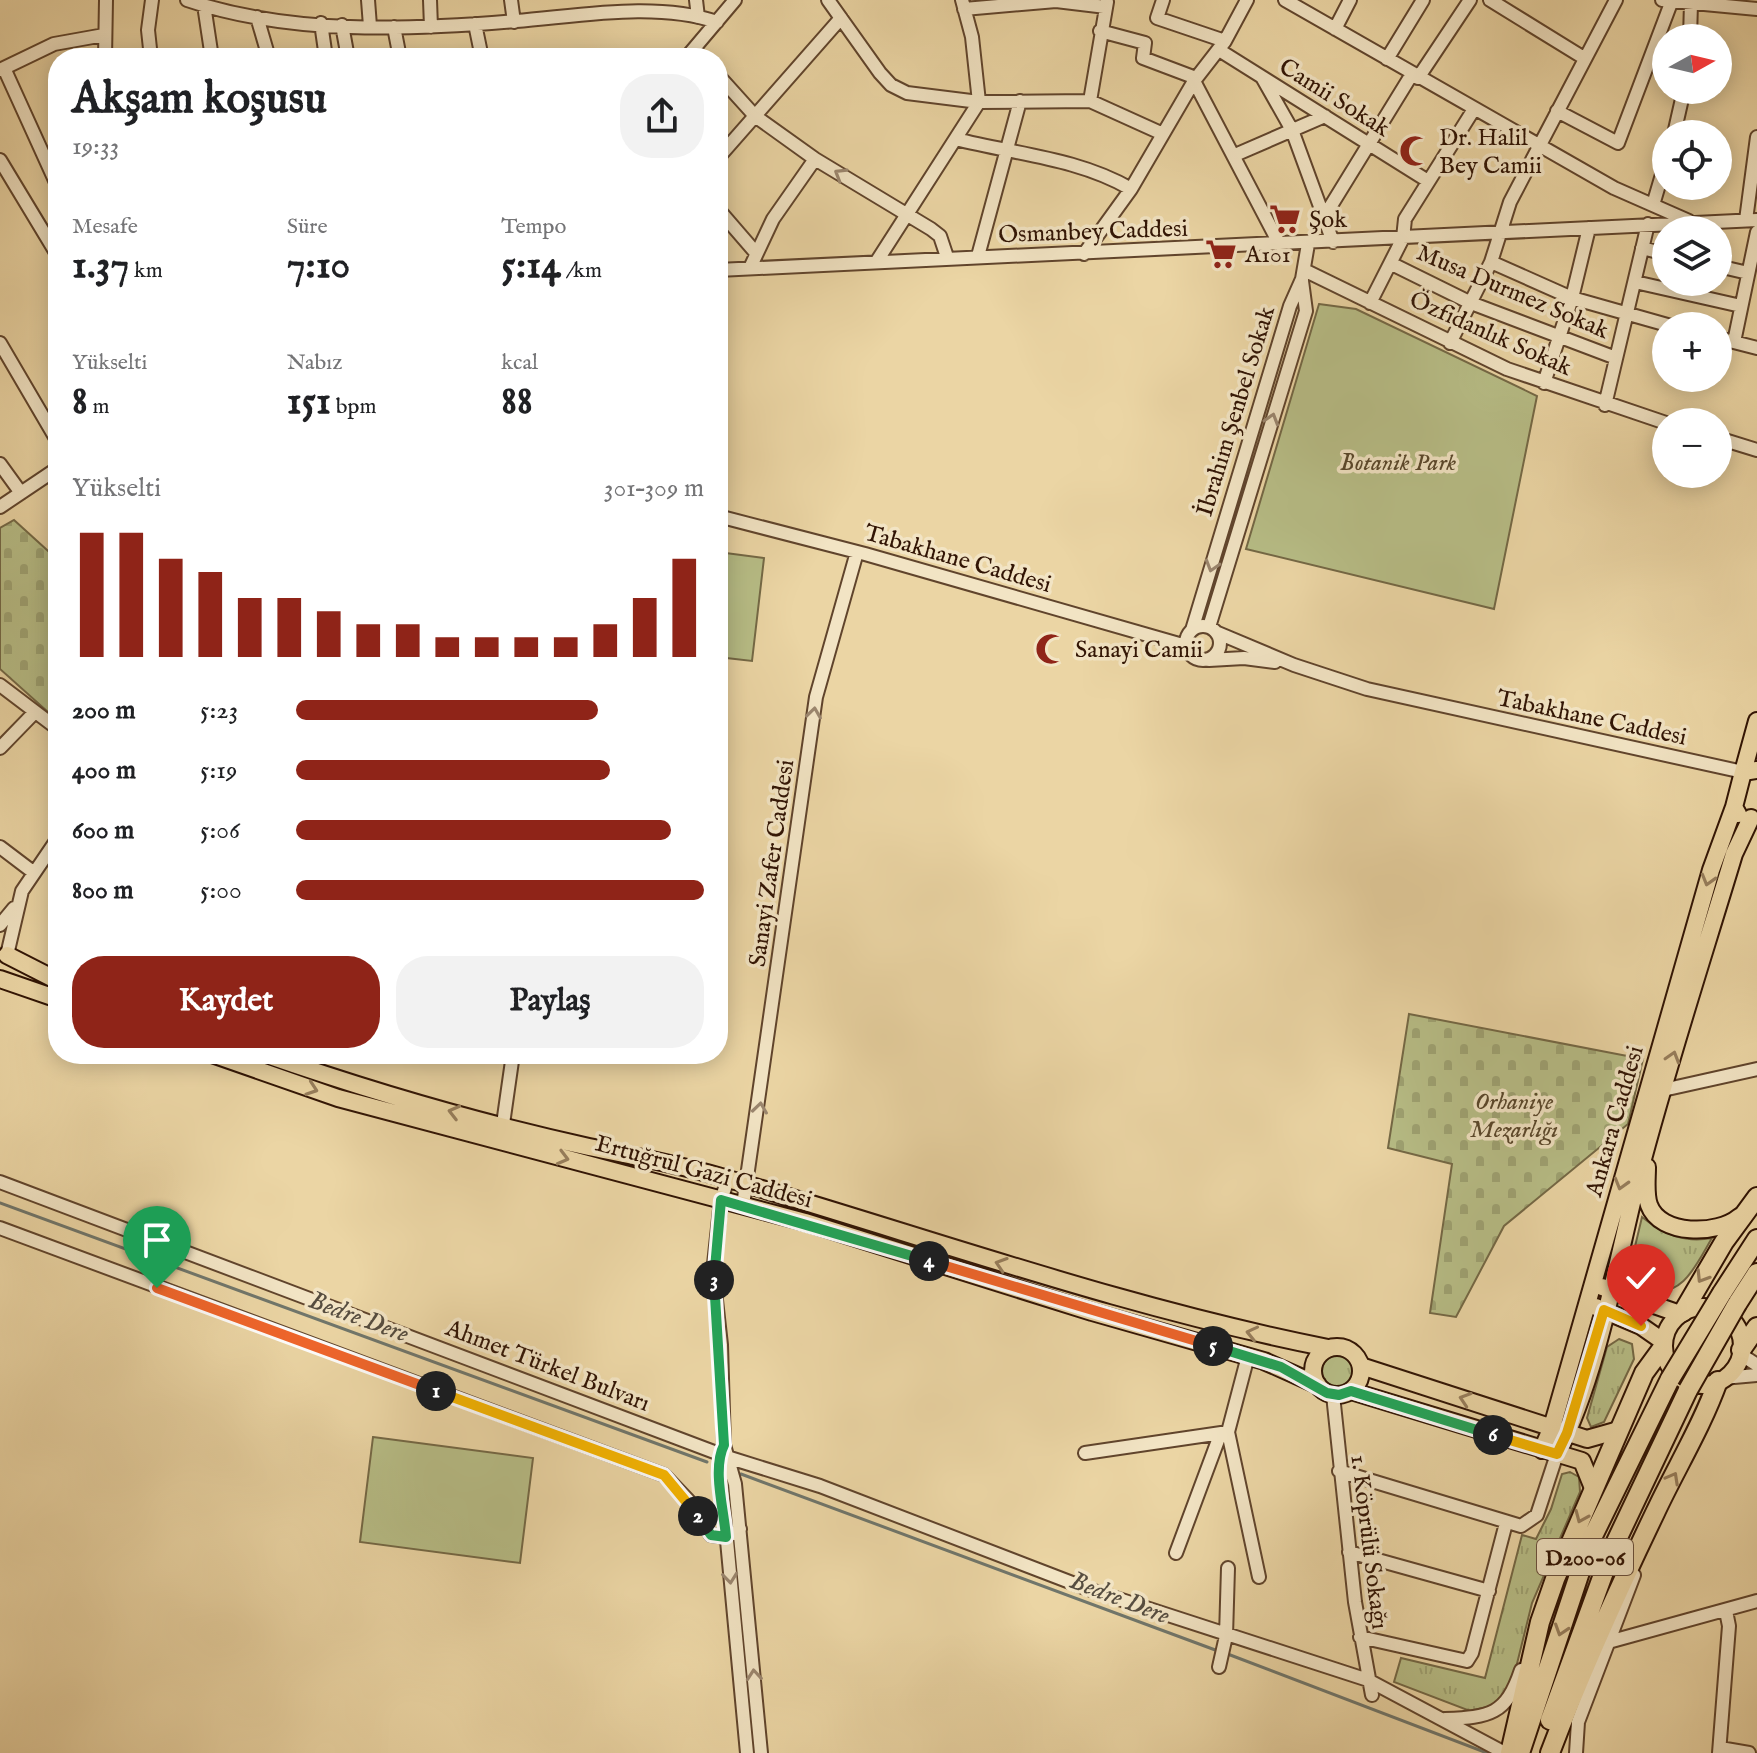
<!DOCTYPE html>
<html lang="tr">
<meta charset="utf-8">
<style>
:root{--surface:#fff;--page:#f2f2f2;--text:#202124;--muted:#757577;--accent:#8f2418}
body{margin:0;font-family:"IM FELL English",serif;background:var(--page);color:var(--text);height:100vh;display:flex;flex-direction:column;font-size:30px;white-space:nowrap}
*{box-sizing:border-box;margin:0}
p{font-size:26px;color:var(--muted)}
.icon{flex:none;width:44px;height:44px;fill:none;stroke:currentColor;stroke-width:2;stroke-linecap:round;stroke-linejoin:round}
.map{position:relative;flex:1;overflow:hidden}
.drawer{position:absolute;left:48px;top:48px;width:680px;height:1016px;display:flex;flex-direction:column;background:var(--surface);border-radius:32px;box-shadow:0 4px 20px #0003}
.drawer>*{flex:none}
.needle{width:52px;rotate:82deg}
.buttons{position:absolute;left:1652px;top:24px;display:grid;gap:16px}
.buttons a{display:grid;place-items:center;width:80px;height:80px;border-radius:50%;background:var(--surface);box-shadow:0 4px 20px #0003;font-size:40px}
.pin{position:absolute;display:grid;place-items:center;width:68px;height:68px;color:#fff;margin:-82px -34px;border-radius:50% 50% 50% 0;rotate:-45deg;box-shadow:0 0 8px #0007}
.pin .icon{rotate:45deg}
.km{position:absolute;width:40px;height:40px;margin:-20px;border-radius:50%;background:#222;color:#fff;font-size:22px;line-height:40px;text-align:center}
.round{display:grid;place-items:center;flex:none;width:84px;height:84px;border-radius:32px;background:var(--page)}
.overview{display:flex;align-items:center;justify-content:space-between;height:136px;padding:0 24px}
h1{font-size:44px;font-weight:700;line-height:60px}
.stats{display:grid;grid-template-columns:repeat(3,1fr);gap:12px;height:136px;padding:8px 24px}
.stats div{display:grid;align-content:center}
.stats b{font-size:40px;font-weight:700}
.stats small{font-size:22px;font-weight:400}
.stats p{font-size:22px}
.chart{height:224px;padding:16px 24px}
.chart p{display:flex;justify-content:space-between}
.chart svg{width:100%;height:144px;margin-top:8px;stroke:var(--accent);stroke-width:6}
.button{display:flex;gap:16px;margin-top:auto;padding:16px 24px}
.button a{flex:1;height:92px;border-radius:32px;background:var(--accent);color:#fff;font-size:32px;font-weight:700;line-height:92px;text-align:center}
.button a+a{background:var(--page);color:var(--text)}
ul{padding:0 24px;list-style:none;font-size:26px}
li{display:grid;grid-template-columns:128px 96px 1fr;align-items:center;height:60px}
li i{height:20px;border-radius:10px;background:var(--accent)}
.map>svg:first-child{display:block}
</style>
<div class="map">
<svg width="1757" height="1753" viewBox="0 0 1757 1753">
<defs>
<pattern id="grass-tufts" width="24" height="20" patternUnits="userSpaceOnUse" patternTransform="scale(2)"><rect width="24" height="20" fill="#b7bd86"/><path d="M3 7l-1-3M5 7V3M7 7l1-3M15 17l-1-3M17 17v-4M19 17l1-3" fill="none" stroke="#9ea272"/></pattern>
<pattern id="cemetery-stones" width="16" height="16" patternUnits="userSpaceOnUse" patternTransform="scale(2)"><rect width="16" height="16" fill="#b7bd86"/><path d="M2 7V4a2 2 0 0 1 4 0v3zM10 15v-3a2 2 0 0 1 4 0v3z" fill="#9ea272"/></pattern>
</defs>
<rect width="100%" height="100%" fill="#ebd5a4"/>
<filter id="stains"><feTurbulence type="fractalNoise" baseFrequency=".0025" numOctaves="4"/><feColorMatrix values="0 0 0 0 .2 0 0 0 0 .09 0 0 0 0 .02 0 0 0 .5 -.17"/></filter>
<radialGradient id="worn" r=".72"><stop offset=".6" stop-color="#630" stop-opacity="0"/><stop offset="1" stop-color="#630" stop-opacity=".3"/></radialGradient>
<!-- grass -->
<path fill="url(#grass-tufts)" stroke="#746845" stroke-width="2" d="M 1642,1217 C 1664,1235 1685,1243 1712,1238 C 1697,1263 1683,1299 1648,1290 C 1639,1287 1633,1285 1628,1276 Z
M 1619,1339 L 1632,1344 L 1634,1359 L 1604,1422 L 1591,1427 L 1587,1418 L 1607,1347 Z
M1322 1371a16 16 0 1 1 32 0a16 16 0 1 1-32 0Z
M 1570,1472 L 1579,1477 L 1580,1492 L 1532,1603 L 1510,1692 L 1495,1705 L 1470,1711 L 1394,1682 L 1401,1658 L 1485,1678 L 1522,1535 L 1536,1539 L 1551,1509 L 1562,1474 Z"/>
<!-- cemetery -->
<path fill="url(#cemetery-stones)" stroke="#746845" stroke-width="2" d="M 14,520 L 58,560 L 58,721 L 0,669 L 0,528 Z
M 1409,1014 L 1643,1059 L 1628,1124 L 1504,1226 L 1456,1317 L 1430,1313 L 1452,1164 L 1388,1148 Z"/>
<!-- park -->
<path fill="#b7bd86" stroke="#746845" stroke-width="2" d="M 1319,304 L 1356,309 L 1537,396 L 1494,609 L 1246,549 Z
M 718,552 L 764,558 L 752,661 L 718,657 Z
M 373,1437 L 533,1458 L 520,1563 L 360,1542 Z"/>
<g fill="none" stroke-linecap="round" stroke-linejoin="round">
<!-- stream -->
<path stroke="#70766b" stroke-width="3" d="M 0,1203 L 707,1462
M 741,1474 L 1218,1651
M 1225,1653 L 1487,1753"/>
<defs>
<path id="minor" d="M 187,0 C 290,35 409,30 516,21 C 579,16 656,1 717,22
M 368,0 L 370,26
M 430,0 L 431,27
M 511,0 L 514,22
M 696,0 L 698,17
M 828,0 L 880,73 L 891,85 L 907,93 L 979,102 L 1090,101 L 1163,134
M 962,0 L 972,37 L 979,102
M 1163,0 L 1157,18 L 1225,41
M 1285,0 L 1614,188 L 1689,221
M 1490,0 L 1584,58
M 1662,0 L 1757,9
M 204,5 L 212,58
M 964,9 L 1056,1 L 1106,7
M 257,17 L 269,58
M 321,23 L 326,58
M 475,24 L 482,58
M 342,25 L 348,58
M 394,27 L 400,58
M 1335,29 L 1350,0
M 1100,31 L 1145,43 L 1143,58 L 1196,78
M 1690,38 L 1691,3
M 1219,50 L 1428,181
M 105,58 L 106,0
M 151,58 L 148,30 L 152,0
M 686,58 L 735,0
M 1387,59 L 1423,0
M 4,68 L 58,187
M 0,70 L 54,44 L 104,35
M 718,75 L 755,116 L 815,159 L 931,229 L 940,236 L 947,257
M 1262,77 L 1292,130 L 1333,242
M 1418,78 L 1470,0
M 1194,81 L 1280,245
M 1090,101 L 1107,2
M 1557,111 L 1618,143 L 1671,3
M 1674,134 L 1684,90
M 956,139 C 1014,154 1078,158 1131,189
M 1235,155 L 1325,116
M 718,158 L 841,18
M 0,160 L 58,256
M 1653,205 L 1666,161
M 718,209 L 756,253
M 1324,217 L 1412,74
M 1746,220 L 1757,137
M 1642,248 L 1666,254
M 1084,254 L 1131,189 L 1194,81 L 1225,41 L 1247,0
M 978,256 L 1020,101
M 877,261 L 979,102
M 1491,262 L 1572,298 L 1671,326
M 1392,264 L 1471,303 L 1616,358
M 1718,266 L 1748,273
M 750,268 L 773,219 L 815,159
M 718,270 L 1757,220
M 1304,270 L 1507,369 L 1666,423
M 1635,282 L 1741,306
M 1370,303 L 1403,238 L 1405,219 L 1474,109
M 1718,338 L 1757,348
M 1734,342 L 1757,232
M 0,343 L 58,442
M 1450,343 L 1491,262 L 1510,202 L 1616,0
M 1544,383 L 1572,298 L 1589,228
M 1605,405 L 1648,224
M 1718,438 L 1757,450
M 0,464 L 21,493
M 0,507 L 58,468
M 718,516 L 865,554 L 1186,646
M1186 643a17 17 0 1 1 34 0a17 17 0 1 1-34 0Z
M 1209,627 L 1306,311 L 1302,281
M 1192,630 L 1290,306 L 1302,279 L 1308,244
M 1218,633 L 1294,665 L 1367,689 L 1743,772
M 1209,660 L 1244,658 L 1275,662
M 0,685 L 58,729
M 0,748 L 35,712
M 0,847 L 33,872
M 0,925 L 14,908
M 7,955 L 22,891 L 58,838
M 1663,1090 L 1757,1069
M 503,1124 L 513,1054
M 728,1179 L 721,1200 L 713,1273 L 721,1345 L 724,1445 L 735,1484 L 761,1753
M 0,1182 L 730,1458 L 820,1486 L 1088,1589 L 1368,1680 L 1503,1752
M 743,1205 L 816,697 L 857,552
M 0,1228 L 664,1475 L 688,1500 L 711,1535 L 726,1537 L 740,1529
M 1740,1354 L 1757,1365
M 1248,1356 L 1228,1432 L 1259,1577
M 1723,1378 L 1757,1375
M 1333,1395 L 1355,1602 L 1372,1695
M 723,1448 L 721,1477 L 747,1753
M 1085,1453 L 1228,1432
M 1339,1471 L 1521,1526 L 1537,1515 L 1557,1454
M 1349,1552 L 1489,1591
M 1176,1553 L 1220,1435
M 1360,1637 L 1467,1661 L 1472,1653 L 1506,1523
M 1612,1641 L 1757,1601
M 1219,1667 L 1226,1636 L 1228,1568
M 1445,1719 C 1490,1717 1506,1715 1521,1670
M 1720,1748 L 1749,1753
M 1576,1753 L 1578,1722 L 1634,1575
M 1719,1753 L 1729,1626 L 1726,1611"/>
<path id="major" d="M 1743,772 L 1757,721
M 1738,814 L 1734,807 L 1743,772 L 1757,770
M 7,955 L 58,981
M 0,979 L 58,999
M 212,1054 L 338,1098 L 805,1222 L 1092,1312 L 1264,1361 L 1318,1385
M 264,1054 C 370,1091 479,1123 589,1147 C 633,1156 676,1164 718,1176 C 922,1235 1120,1307 1328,1348
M 1647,1167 C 1647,1179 1645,1194 1649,1205 C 1660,1236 1718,1235 1739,1217
M 1602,1287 L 1680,1314
M 1596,1307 L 1641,1326 L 1664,1342
M1664 1346a39 39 0 1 1 78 0a39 39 0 1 1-78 0Z
M1313 1371a24 24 0 1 1 48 0a24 24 0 1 1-48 0Z
M 1361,1366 L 1587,1439 L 1619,1430
M 1351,1391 L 1582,1461 L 1593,1488
M 1542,1450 L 1552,1427 L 1711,870 L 1734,807
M 1557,1454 C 1599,1371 1616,1264 1639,1174 C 1667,1067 1702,960 1734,854 L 1751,818"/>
<path id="highway" d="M 1722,1293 L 1757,1239
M 1737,1304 L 1757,1273
M 1683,1312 L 1724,1242 L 1757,1197
M 1741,1350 L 1757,1327
M 1550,1720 L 1612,1550 L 1688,1390
M 1510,1753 L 1540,1622 L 1555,1579 L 1644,1373 L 1663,1347
M 1520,1753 L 1590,1542 L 1670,1379
M 1550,1753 C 1581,1671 1617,1592 1655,1513 C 1676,1468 1701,1428 1718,1381"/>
</defs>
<!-- minor casing -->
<use href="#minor" stroke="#60442c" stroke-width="16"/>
<!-- major casing -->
<use href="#major" stroke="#311404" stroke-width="20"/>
<!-- highway casing -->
<use href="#highway" stroke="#311404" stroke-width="22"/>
<!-- minor -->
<use href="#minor" stroke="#f2e4c4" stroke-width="12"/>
<!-- major -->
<use href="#major" stroke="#ebd5a4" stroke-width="16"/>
<!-- highway -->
<use href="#highway" stroke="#ebd5a4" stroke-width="18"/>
<defs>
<path id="highway-bridge" d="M 1670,1379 L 1722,1293
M 1688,1390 L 1737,1304"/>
</defs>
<!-- highway-bridge casing -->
<use href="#highway-bridge" stroke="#311404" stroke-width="22" stroke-linecap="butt"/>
<!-- highway-bridge -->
<use href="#highway-bridge" stroke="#ebd5a4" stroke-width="18"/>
</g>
<!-- one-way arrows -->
<defs><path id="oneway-chevron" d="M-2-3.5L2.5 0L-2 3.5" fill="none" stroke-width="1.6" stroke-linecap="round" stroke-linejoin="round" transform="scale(2)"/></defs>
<g stroke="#9b866e">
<use href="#oneway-chevron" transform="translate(840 174) rotate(-149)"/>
<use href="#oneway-chevron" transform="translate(1272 419) rotate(-73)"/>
<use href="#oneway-chevron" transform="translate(1212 566) rotate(107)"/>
<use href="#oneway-chevron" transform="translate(814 713) rotate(-82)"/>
<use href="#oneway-chevron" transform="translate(760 1108) rotate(-82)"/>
<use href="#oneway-chevron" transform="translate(730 1578) rotate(84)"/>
<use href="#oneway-chevron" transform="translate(754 1675) rotate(-95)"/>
</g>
<g stroke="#977e5c">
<use href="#oneway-chevron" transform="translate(1708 880) rotate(106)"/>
<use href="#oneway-chevron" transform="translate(1673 1057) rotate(-73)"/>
<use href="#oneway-chevron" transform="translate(312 1089) rotate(19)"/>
<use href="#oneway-chevron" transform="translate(454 1112) rotate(-166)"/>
<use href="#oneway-chevron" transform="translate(563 1158) rotate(15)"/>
<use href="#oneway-chevron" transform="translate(1621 1184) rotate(106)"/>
<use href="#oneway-chevron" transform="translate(1001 1264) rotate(-162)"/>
<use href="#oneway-chevron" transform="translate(1702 1277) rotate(122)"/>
<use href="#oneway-chevron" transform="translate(1252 1333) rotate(-167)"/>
<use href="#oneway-chevron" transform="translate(1465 1399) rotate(-162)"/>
<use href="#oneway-chevron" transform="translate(1673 1478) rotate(-61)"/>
<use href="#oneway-chevron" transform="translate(1581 1517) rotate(113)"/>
<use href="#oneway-chevron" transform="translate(1561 1630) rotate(108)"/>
</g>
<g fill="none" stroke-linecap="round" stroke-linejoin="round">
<defs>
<path id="split-1" d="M 157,1288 L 436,1391"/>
<path id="split-2" d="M 436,1391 L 664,1475 L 698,1516"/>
<path id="split-3" d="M 698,1516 L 711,1535 L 726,1537 C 724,1510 712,1469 724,1445 L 714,1280"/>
<path id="split-4" d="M 714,1280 L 721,1200 L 929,1261"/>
<path id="split-5" d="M 929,1261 L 1213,1346"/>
<path id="split-6" d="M 1213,1346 L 1281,1367 L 1327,1393 L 1339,1395 L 1351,1391 L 1493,1435"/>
<path id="split-7" d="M 1493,1435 L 1557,1454 L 1567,1433 L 1604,1310 L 1641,1326"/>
</defs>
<!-- split-1 casing -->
<use href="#split-1" stroke="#fff" stroke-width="16"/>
<!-- split-2 casing -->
<use href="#split-2" stroke="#fff" stroke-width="16"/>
<!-- split-3 casing -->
<use href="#split-3" stroke="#fff" stroke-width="16"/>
<!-- split-4 casing -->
<use href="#split-4" stroke="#fff" stroke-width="16"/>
<!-- split-5 casing -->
<use href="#split-5" stroke="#fff" stroke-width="16"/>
<!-- split-6 casing -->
<use href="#split-6" stroke="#fff" stroke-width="16"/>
<!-- split-7 casing -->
<use href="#split-7" stroke="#fff" stroke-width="16"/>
<!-- split-1 -->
<use href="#split-1" stroke="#f0652b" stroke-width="10"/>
<!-- split-2 -->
<use href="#split-2" stroke="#f5b400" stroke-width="10"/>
<!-- split-3 -->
<use href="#split-3" stroke="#22a559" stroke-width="10"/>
<!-- split-4 -->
<use href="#split-4" stroke="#22a559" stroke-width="10"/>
<!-- split-5 -->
<use href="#split-5" stroke="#f0652b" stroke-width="10"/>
<!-- split-6 -->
<use href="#split-6" stroke="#22a559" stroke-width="10"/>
<!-- split-7 -->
<use href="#split-7" stroke="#f5b400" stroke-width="10"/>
</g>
<!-- icons -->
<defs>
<symbol id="mosque-bare" viewBox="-9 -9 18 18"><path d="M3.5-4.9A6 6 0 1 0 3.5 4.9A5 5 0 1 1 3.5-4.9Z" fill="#8f2418" stroke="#f2e4c4" stroke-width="2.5" paint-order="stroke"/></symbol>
<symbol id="supermarket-bare" viewBox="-9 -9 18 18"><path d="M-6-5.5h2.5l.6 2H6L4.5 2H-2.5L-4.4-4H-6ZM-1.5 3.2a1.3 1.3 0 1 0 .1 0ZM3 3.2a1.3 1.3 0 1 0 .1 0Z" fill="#8f2418" stroke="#f2e4c4" stroke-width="2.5" paint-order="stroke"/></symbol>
</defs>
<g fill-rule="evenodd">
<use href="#mosque-bare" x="1393" y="129" width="44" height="44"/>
<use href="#supermarket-bare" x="1263" y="197" width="44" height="44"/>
<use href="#supermarket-bare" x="1199" y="232" width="44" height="44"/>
<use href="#mosque-bare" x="1029" y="627" width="44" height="44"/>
</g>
<g text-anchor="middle" stroke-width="7" stroke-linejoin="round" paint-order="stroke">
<!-- shield labels -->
<rect fill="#f2e4c4" stroke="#6b523e" stroke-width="2" x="1537" y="1539" width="96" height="36" rx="6"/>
<g font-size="22" font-weight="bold" fill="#311404">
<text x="1585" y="1565">D200-06</text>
</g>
<!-- street labels -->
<g font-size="24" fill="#311404" stroke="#f2e4c4">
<text transform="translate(1335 97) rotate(32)" y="8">Camii Sokak</text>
<text transform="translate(1093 231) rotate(-2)" y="8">Osmanbey Caddesi</text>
<text transform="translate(1513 291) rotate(23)" y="8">Musa Durmez Sokak</text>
<text transform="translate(1491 333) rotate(24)" y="8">Özfidanlık Sokak</text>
<text transform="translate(1235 411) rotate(-73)" y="8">İbrahim Şenbel Sokak</text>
<text transform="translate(958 558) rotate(16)" y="8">Tabakhane Caddesi</text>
<text transform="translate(1592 717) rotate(12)" y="8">Tabakhane Caddesi</text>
<text transform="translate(771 863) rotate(-82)" y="8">Sanayi Zafer Caddesi</text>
<text transform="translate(1614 1121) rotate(-74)" y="8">Ankara Caddesi</text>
<text transform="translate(704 1171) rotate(15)" y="8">Ertuğrul Gazi Caddesi</text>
<text transform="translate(548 1365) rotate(21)" y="8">Ahmet Türkel Bulvarı</text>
<text transform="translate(1370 1542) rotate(83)" y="8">1. Köprülü Sokağı</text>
</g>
<!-- poi labels -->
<g font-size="24" fill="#311404" stroke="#f2e4c4" text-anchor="start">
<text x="1439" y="145">Dr. Halil<tspan x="1439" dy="28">Bey Camii</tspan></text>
<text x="1309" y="227">Şok</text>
<text x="1245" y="262">A101</text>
<text x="1075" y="657">Sanayi Camii</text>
</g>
<!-- park labels -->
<g font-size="24" font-style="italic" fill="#59472b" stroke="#f2e4c4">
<text x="1398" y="470">Botanik Park</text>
<text x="1514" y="1109">Orhaniye<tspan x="1514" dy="28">Mezarlığı</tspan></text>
</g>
<!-- water labels -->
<g font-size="26" font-style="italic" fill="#564d40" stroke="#f2e4c4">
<text transform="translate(359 1316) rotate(20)" y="9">Bedre Dere</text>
<text transform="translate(1120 1597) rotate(21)" y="9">Bedre Dere</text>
</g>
</g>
<rect width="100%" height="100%" filter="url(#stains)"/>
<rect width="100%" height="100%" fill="url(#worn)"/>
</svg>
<div class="buttons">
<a><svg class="needle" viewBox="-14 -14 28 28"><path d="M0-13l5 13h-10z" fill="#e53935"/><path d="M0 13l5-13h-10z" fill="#757577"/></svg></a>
<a><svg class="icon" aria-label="locate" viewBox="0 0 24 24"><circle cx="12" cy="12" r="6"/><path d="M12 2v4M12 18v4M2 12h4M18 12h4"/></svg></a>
<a><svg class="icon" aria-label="layers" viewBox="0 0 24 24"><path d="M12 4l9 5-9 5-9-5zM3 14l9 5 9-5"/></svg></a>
<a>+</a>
<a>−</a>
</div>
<div class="pin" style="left:157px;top:1288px;background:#1e9e55"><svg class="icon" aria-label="arrive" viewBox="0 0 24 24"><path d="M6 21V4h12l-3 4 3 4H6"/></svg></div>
<div class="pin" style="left:1641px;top:1326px;background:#d93025"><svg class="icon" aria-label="check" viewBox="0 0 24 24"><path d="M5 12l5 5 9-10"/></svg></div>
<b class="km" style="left:436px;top:1391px">1</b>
<b class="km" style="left:698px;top:1516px">2</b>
<b class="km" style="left:714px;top:1280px">3</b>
<b class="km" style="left:929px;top:1261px">4</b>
<b class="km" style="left:1213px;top:1346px">5</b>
<b class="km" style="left:1493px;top:1435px">6</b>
<section class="drawer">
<div class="overview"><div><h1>Akşam koşusu</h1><p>19:33</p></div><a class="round"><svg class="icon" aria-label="share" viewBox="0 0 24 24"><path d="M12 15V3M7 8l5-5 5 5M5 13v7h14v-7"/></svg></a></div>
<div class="stats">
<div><p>Mesafe</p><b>1.37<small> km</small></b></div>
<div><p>Süre</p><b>7:10</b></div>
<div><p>Tempo</p><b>5:14<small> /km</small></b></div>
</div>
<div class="stats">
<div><p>Yükselti</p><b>8<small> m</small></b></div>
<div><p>Nabız</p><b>151<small> bpm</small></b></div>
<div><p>kcal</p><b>88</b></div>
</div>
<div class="chart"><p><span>Yükselti</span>301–309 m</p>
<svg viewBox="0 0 160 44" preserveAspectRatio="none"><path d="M5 44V6M15 44V6M25 44V14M35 44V18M45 44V26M55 44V26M65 44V30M75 44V34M85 44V34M95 44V38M105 44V38M115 44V38M125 44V38M135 44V34M145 44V26M155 44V14"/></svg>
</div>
<ul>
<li><b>200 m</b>5:23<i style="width:74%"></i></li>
<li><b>400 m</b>5:19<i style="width:77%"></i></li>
<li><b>600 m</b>5:06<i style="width:92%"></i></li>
<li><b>800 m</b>5:00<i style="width:100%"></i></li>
</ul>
<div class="button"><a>Kaydet</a><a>Paylaş</a></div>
</section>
</div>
